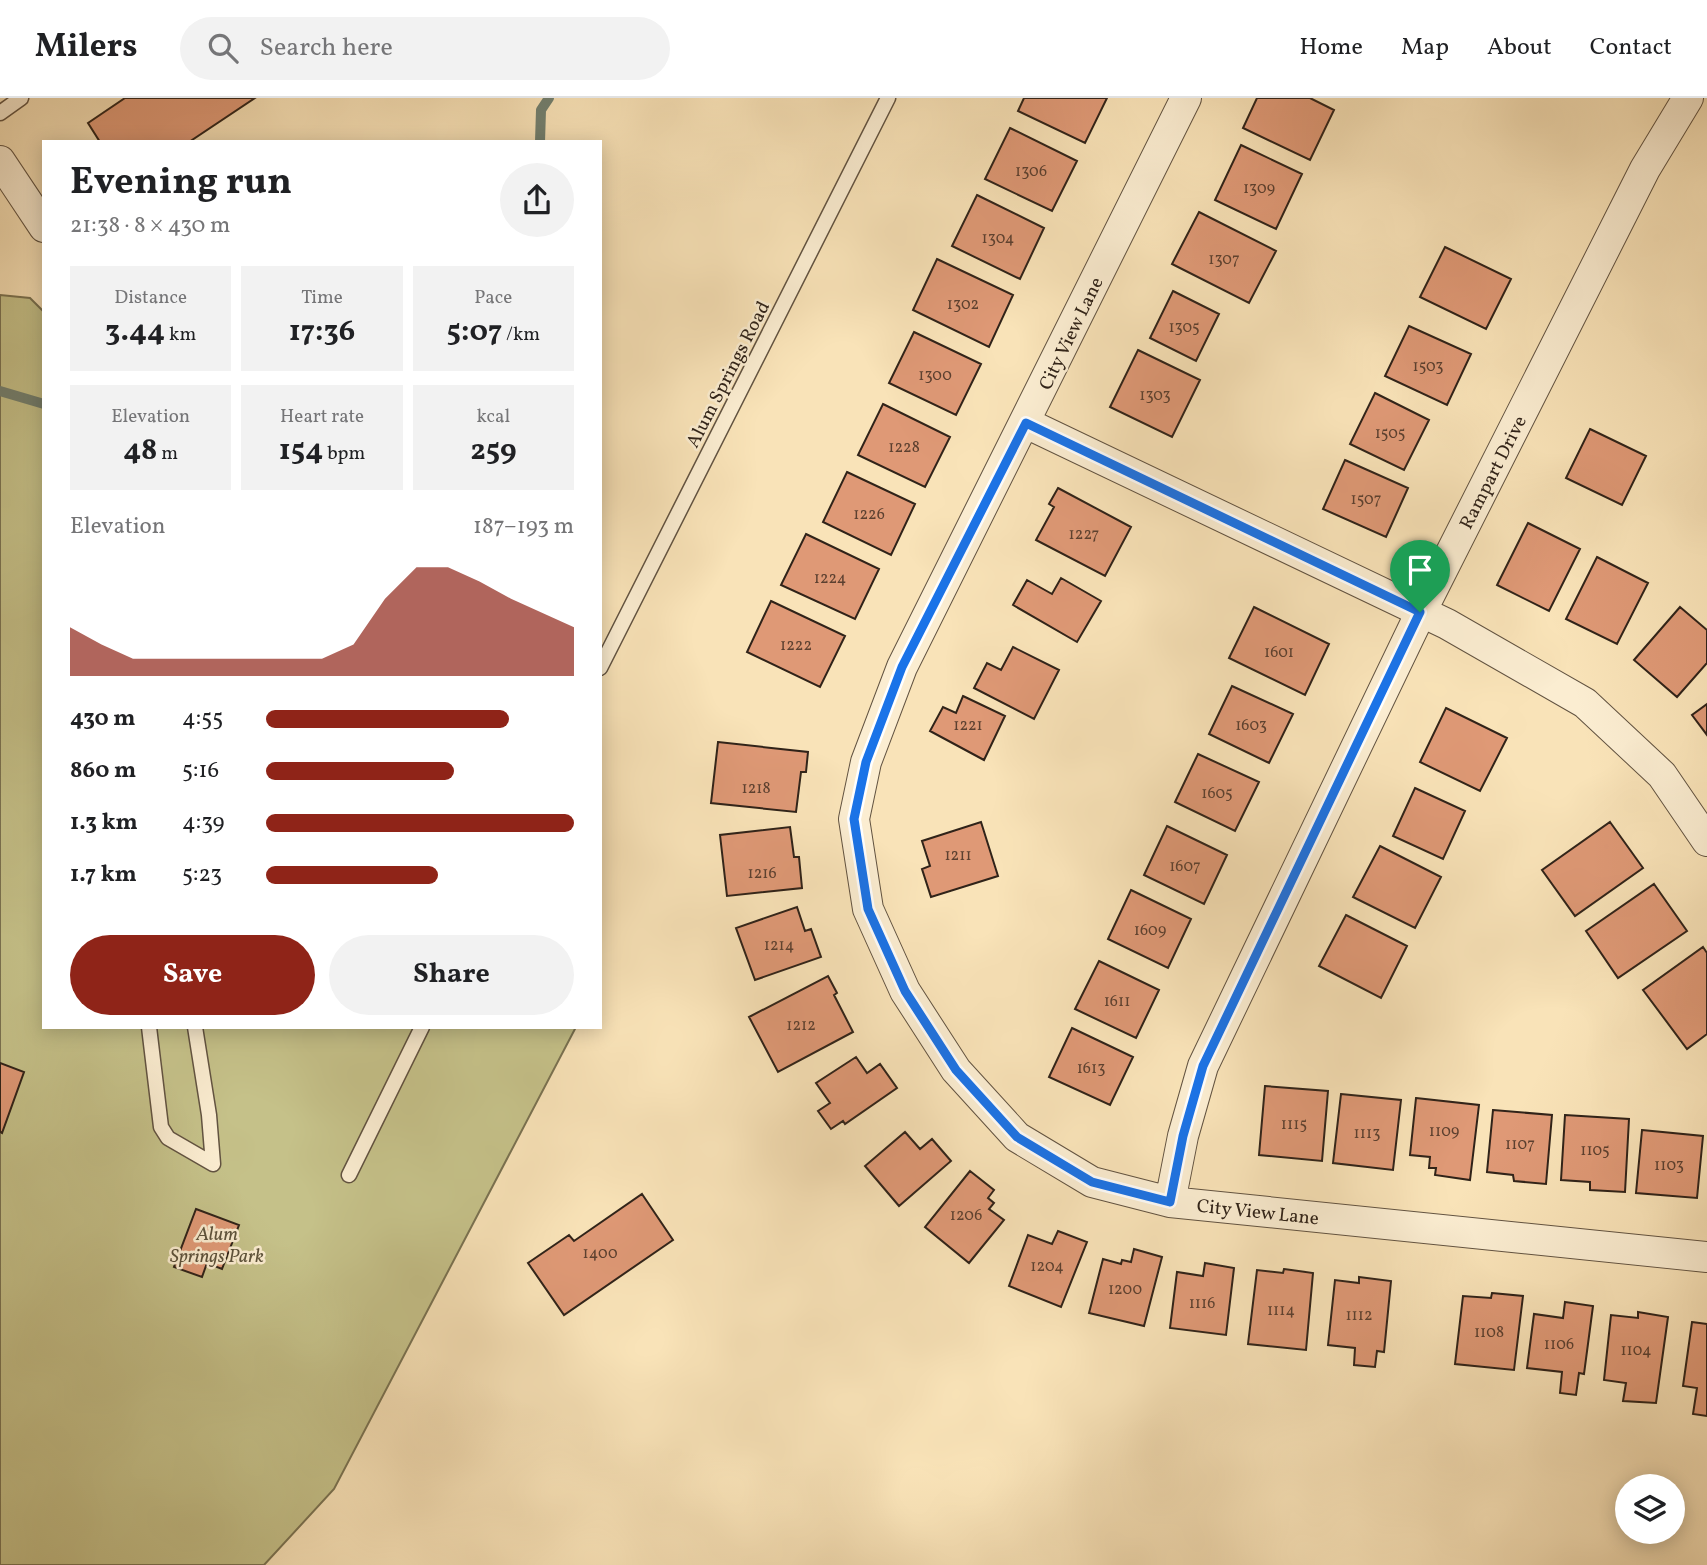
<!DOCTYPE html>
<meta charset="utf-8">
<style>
:root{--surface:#fff;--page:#f2f2f2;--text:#202124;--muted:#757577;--line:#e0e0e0;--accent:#8f2418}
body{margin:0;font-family:Vollkorn,serif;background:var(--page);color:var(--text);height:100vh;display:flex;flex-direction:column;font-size:26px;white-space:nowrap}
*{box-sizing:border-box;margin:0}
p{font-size:23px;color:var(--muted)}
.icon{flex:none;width:38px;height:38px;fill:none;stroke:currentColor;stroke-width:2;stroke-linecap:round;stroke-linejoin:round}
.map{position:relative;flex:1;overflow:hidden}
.drawer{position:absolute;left:42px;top:42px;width:560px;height:889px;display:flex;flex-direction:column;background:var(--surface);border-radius:0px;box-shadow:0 4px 18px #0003}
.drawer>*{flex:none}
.fabs{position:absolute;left:1615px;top:1376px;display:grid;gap:14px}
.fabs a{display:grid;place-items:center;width:70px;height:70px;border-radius:50%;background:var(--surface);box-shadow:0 4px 18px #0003;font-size:35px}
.pin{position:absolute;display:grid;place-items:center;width:60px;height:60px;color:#fff;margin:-72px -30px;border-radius:50% 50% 50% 0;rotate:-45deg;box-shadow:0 0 7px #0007}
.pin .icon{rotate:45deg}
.round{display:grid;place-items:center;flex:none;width:74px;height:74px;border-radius:37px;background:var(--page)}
.headline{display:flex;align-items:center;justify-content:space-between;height:119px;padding:0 28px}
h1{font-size:38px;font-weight:700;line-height:52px}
.figures{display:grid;grid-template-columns:repeat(3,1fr);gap:10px;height:119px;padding:7px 28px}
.figures div{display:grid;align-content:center;border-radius:0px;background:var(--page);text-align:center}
.figures b{font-size:30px;font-weight:700}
.figures small{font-size:19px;font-weight:400}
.figures p{font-size:19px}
.chart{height:196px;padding:14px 28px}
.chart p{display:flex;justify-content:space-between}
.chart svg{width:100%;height:126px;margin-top:7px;fill:var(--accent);opacity:.7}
.action{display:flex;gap:14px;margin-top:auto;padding:14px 28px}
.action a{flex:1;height:80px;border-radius:42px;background:var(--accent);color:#fff;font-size:28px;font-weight:700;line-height:80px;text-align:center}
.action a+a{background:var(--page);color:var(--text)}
ul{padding:0 28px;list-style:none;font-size:23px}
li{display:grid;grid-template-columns:112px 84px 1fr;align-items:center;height:52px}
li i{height:18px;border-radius:9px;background:var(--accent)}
header{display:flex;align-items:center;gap:42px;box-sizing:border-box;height:98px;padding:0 35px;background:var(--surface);border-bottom:2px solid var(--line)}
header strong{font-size:33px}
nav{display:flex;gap:38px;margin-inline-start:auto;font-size:24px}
.search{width:490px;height:63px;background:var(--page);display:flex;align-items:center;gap:18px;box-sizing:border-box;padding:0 24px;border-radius:38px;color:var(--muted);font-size:26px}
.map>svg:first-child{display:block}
</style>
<header>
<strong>Milers</strong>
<div class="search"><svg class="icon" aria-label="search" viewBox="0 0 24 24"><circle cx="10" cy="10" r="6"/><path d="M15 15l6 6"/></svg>Search here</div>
<nav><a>Home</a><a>Map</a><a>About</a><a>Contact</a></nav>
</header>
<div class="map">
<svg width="1707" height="1467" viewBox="0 0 1707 1467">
<rect width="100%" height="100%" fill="#f9e3b8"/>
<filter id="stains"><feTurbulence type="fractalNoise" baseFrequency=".00286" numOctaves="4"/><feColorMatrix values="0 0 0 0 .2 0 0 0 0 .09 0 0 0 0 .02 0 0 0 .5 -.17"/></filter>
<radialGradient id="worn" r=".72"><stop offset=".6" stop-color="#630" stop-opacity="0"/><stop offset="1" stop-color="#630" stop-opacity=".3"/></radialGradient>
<!-- green -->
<path fill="#c5c189" stroke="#7a7251" stroke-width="2" d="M 0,197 L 30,200 L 44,214 L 44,929 L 576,929 L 334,1391 L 264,1467 L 0,1467 Z"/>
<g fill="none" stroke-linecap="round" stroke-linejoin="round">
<!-- stream -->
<path stroke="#728070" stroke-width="10" d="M 540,44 L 541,12 L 549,0
M 0,293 L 44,306"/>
</g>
<!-- building -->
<path fill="#df9976" stroke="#302319" stroke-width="2" d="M 125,0 L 255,0 L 189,44 L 100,44 L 88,25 Z
M 1024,0 L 1107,0 L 1085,45 L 1018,13 Z
M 1257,0 L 1310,0 L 1334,12 L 1310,62 L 1243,30 Z
M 1010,30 L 1077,63 L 1052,113 L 985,81 Z
M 1241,47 L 1302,76 L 1276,131 L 1215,102 Z
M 977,97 L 1044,130 L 1020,181 L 952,148 Z
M 1199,114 L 1276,153 L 1249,205 L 1172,166 Z
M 1445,149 L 1511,181 L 1486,231 L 1420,199 Z
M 937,161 L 1013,197 L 989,249 L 913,212 Z
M 1173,193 L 1219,216 L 1196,263 L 1150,240 Z
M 1409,228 L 1471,256 L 1447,307 L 1385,278 Z
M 914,234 L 981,266 L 956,317 L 889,285 Z
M 1138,252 L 1200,282 L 1172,339 L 1110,309 Z
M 1375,295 L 1429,322 L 1404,372 L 1350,346 Z
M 883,306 L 950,339 L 925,389 L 858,357 Z
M 1590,331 L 1646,358 L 1622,407 L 1566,380 Z
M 1345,362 L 1408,390 L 1386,439 L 1323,411 Z
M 847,374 L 915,406 L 891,457 L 823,424 Z
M 1058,390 L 1131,429 L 1105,478 L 1036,442 L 1054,409 L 1049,406 Z
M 1528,425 L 1580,451 L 1549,513 L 1497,487 Z
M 806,436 L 879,471 L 855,521 L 781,487 Z
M 1597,459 L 1648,485 L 1617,546 L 1566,521 Z
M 1061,480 L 1101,503 L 1077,544 L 1013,507 L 1027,482 L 1052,496 Z
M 771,503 L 845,538 L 820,589 L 747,554 Z
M 1254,509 L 1329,546 L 1305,597 L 1229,560 Z
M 1680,509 L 1707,532 L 1707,565 L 1677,599 L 1634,562 Z
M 1013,549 L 1059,572 L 1034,621 L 974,590 L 987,565 L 1001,572 Z
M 1232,588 L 1293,616 L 1269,665 L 1209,636 Z
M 963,598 L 1005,618 L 984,662 L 930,633 L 943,609 L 956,615 Z
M 1707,606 L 1707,637 L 1692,617 Z
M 1446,610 L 1507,640 L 1480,693 L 1420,664 Z
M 718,644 L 808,654 L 806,674 L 801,674 L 796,714 L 711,705 Z
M 1198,656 L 1259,684 L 1235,733 L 1175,704 Z
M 1415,690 L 1465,713 L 1443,761 L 1393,738 Z
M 981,724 L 998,778 L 931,799 L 922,771 L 930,768 L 922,743 Z
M 1610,724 L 1643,770 L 1575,818 L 1542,772 Z
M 1167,728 L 1227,757 L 1204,806 L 1144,777 Z
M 790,729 L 794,759 L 799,759 L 802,790 L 727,798 L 720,737 Z
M 1380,748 L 1441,779 L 1415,830 L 1353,799 Z
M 1654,786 L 1687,833 L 1618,880 L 1586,833 Z
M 1131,792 L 1191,821 L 1168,870 L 1108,841 Z
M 797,809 L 805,833 L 811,831 L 821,859 L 755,882 L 736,830 Z
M 1346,817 L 1407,848 L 1381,900 L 1319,868 Z
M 1703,849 L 1707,855 L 1707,936 L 1687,951 L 1643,892 Z
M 1099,863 L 1159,892 L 1136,940 L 1075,911 Z
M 828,878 L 837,895 L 834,897 L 853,934 L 778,974 L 749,919 Z
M 1072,930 L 1133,959 L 1110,1007 L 1049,979 Z
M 856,959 L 867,975 L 880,966 L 897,990 L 845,1026 L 843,1023 L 831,1031 L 818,1013 L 830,1005 L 816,985 Z
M 0,965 L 24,974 L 2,1035 L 0,1034 Z
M 1265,988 L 1328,993 L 1322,1063 L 1259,1057 Z
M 1341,996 L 1401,1002 L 1393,1072 L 1333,1065 Z
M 1416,1000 L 1479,1007 L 1470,1082 L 1435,1077 L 1436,1070 L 1429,1070 L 1430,1059 L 1410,1057 Z
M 1493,1012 L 1552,1017 L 1546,1086 L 1514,1083 L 1513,1077 L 1487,1074 Z
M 1565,1017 L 1629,1021 L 1625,1094 L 1590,1092 L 1590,1084 L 1561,1082 Z
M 1642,1032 L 1703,1038 L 1697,1100 L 1636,1095 Z
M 905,1034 L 920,1051 L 932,1041 L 951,1063 L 899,1108 L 865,1068 Z
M 970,1073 L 994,1092 L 988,1100 L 994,1105 L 989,1111 L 1004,1122 L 969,1165 L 925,1129 Z
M 642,1096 L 673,1142 L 564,1217 L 528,1165 L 569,1137 L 574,1143 Z
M 196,1111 L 239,1127 L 222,1171 L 207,1165 L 202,1179 L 174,1169 Z
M 1058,1133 L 1087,1144 L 1061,1209 L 1009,1188 L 1028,1137 L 1052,1146 Z
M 1134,1151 L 1162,1159 L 1144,1228 L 1089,1215 L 1103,1161 L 1121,1166 L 1122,1162 L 1131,1164 Z
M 1205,1165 L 1234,1170 L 1226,1237 L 1170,1230 L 1177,1174 L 1203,1178 Z
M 1284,1171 L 1313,1175 L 1306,1252 L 1248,1246 L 1257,1172 L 1283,1175 Z
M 1359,1179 L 1391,1183 L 1384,1254 L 1377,1253 L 1375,1269 L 1354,1267 L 1355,1250 L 1328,1247 L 1335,1182 L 1359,1185 Z
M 1492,1195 L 1523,1198 L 1514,1272 L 1455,1266 L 1463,1198 L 1491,1200 Z
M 1565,1204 L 1593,1208 L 1584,1276 L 1579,1275 L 1576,1297 L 1560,1295 L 1562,1274 L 1527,1270 L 1534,1216 L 1563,1220 Z
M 1638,1214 L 1668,1219 L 1656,1305 L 1623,1303 L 1626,1285 L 1604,1282 L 1611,1217 L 1638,1220 Z
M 1692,1224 L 1707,1226 L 1707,1318 L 1693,1316 L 1697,1290 L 1683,1288 Z"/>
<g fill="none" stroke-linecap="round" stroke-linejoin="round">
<defs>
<path id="lane" d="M 0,15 L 21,0
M 600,570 L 888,0
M 149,929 L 161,1029 L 168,1040 L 213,1066
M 195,929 L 209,1017 L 213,1066
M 349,1077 L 422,929"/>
<path id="street" d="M 1186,0 L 902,569 L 866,664 L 854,721 L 868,811 L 905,893 L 956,972 L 1017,1039 L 1092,1084 L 1170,1104 L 1707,1159
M 0,63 L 44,129
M 1026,325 L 1447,526 L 1585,605 L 1662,677 L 1707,743
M 1170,1104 L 1183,1038 L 1203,968 L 1421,514 L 1645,71 L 1688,0"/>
</defs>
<!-- lane casing -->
<use href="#lane" stroke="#625341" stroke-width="17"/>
<!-- street casing -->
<use href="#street" stroke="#625341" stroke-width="32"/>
<!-- lane -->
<use href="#lane" stroke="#fbedd1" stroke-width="14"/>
<!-- street -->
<use href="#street" stroke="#fbedd1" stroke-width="30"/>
</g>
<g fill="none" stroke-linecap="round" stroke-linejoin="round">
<defs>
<path id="route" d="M 1026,325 L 1420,514 L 1203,968 L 1183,1038 L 1170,1104 L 1092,1084 L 1017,1039 L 956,972 L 905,893 L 868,811 L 854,721 L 866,664 L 902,569 Z"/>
</defs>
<!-- route casing -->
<use href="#route" stroke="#fff" stroke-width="14"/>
<!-- route -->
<use href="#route" stroke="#1a73e8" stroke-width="9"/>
</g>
<g text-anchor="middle" stroke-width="5" stroke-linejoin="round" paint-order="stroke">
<!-- number labels -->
<g font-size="16" fill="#5c4030">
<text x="1031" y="78">1306</text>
<text x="1259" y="95">1309</text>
<text x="998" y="145">1304</text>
<text x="1224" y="166">1307</text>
<text x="963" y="211">1302</text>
<text x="1184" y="234">1305</text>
<text x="1428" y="273">1503</text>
<text x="935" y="282">1300</text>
<text x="1155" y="302">1303</text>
<text x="1390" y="340">1505</text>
<text x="904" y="354">1228</text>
<text x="1366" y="406">1507</text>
<text x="869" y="421">1226</text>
<text x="1084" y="441">1227</text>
<text x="830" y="485">1224</text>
<text x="796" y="552">1222</text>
<text x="1279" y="559">1601</text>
<text x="968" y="632">1221</text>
<text x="1251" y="632">1603</text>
<text x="756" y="695">1218</text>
<text x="1217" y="700">1605</text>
<text x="958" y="762">1211</text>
<text x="1185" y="773">1607</text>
<text x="762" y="780">1216</text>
<text x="1150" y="837">1609</text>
<text x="779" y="852">1214</text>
<text x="1117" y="908">1611</text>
<text x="801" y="932">1212</text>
<text x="1091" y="975">1613</text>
<text x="1294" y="1031">1115</text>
<text x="1444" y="1038">1109</text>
<text x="1367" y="1040">1113</text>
<text x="1520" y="1051">1107</text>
<text x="1595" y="1057">1105</text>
<text x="1669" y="1072">1103</text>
<text x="966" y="1122">1206</text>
<text x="600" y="1160">1400</text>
<text x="1047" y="1173">1204</text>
<text x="1125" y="1196">1200</text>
<text x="1202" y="1210">1116</text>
<text x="1281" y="1217">1114</text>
<text x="1359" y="1222">1112</text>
<text x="1489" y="1239">1108</text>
<text x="1559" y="1251">1106</text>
<text x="1636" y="1257">1104</text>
</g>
<!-- street labels -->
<g font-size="19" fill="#302319" stroke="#fbedd1">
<text transform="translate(1070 235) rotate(-64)" y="7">City View Lane</text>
<text transform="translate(727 276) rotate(-63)" y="7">Alum Springs Road</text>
<text transform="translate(1492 374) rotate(-63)" y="7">Rampart Drive</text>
<text transform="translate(1258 1113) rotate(6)" y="7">City View Lane</text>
</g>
<!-- park labels -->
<g font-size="19" font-style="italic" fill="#5d523b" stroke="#fbedd1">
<text x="217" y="1142">Alum<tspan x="217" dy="22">Springs Park</tspan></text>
</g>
</g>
<rect width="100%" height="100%" filter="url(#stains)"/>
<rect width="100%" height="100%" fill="url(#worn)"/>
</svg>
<div class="fabs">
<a><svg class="icon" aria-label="layers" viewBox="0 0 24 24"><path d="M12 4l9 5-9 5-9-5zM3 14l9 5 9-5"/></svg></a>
</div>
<div class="pin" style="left:1420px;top:514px;background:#1e9e55"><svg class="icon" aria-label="arrive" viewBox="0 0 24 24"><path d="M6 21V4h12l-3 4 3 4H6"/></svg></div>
<section class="drawer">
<div class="headline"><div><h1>Evening run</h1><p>21:38 · 8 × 430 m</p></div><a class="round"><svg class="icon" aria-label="share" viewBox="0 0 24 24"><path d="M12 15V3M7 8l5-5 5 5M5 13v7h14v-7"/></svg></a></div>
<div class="figures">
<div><p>Distance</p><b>3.44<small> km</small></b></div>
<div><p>Time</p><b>17:36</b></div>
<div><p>Pace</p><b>5:07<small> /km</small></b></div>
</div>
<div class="figures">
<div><p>Elevation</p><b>48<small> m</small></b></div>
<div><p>Heart rate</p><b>154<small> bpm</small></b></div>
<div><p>kcal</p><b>259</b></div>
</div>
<div class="chart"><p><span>Elevation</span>187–193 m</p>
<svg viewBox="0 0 160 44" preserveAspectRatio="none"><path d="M0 44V27L10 33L20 38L30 38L40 38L50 38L60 38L70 38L80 38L90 33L100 17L110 6L120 6L130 11L140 17L150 22L160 27V44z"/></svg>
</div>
<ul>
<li><b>430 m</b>4:55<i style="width:79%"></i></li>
<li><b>860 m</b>5:16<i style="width:61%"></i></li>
<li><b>1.3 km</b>4:39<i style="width:100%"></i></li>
<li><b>1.7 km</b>5:23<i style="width:56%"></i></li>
</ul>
<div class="action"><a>Save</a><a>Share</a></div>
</section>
</div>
